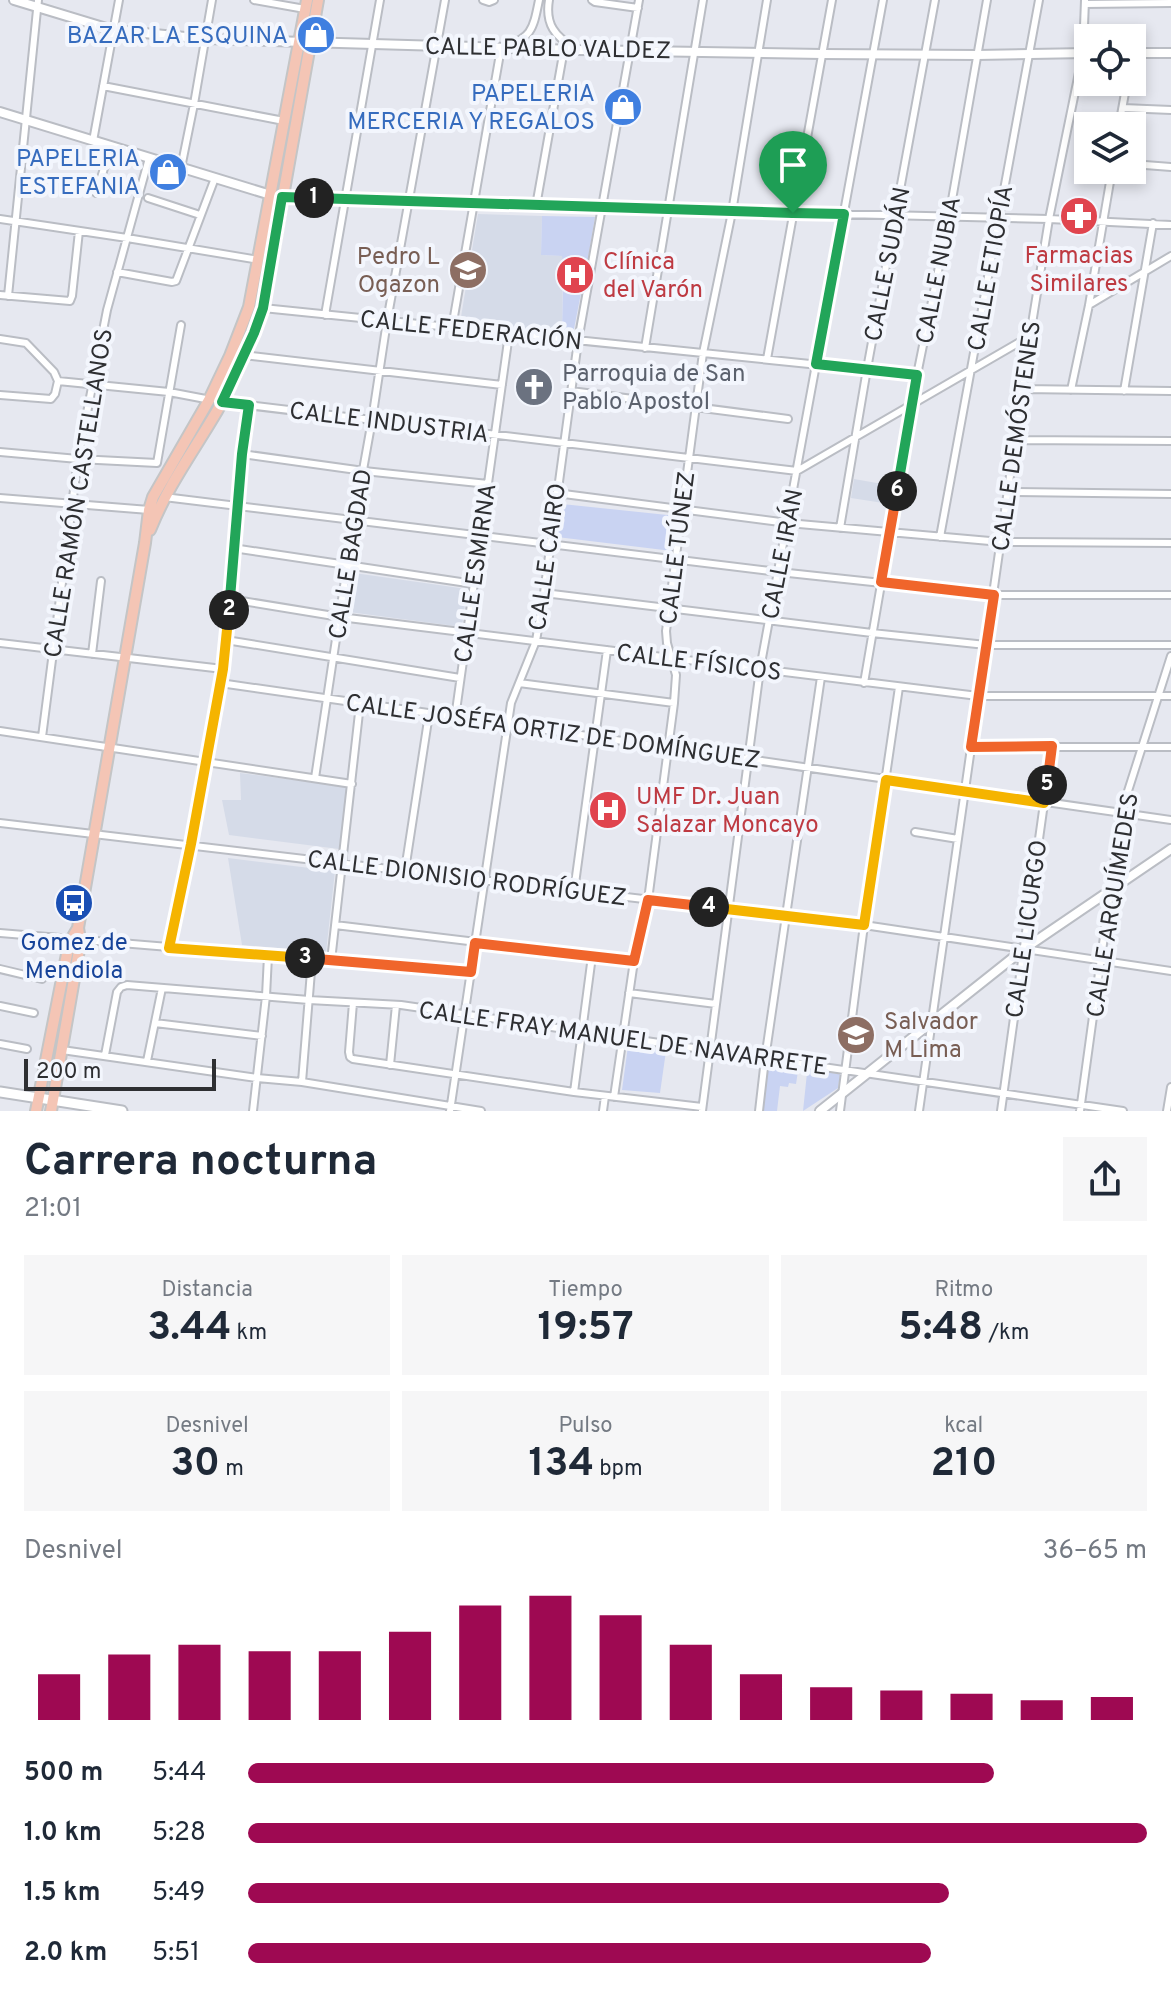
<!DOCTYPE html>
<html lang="es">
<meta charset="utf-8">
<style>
:root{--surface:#fff;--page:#f6f6f7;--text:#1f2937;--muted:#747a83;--accent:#9e0952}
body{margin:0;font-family:Overpass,sans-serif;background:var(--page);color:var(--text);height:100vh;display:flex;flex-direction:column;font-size:30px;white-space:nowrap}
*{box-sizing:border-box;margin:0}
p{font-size:26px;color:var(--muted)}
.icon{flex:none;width:44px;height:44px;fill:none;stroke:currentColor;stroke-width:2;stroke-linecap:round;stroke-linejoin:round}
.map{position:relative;height:1111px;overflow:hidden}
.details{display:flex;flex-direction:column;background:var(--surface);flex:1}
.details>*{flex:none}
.tools{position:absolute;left:1074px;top:24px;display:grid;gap:16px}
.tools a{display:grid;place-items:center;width:72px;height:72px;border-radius:0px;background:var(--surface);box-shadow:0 4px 12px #0003;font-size:40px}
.scale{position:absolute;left:24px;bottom:20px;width:192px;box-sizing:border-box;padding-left:8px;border:4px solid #2e2f32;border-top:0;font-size:22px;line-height:28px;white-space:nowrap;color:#2e2f32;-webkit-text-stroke:6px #f3f6fd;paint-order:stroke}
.pin{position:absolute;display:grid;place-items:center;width:68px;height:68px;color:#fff;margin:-82px -34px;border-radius:50% 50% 50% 0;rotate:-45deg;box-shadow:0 0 8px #0007}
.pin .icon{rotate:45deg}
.km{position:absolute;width:40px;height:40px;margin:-20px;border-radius:50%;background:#222;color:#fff;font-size:22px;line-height:40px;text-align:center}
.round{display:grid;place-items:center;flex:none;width:84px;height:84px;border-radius:0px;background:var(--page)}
.overview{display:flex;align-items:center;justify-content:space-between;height:136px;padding:0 24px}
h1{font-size:44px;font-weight:700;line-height:60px}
.metrics{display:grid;grid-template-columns:repeat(3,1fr);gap:12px;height:136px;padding:8px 24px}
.metrics div{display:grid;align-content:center;border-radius:0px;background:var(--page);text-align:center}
.metrics b{font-size:40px;font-weight:700}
.metrics small{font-size:22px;font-weight:400}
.metrics p{font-size:22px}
.chart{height:224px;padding:16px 24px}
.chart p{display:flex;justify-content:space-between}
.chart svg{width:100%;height:144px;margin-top:8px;stroke:var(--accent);stroke-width:6}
ul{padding:0 24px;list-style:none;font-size:26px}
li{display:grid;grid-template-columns:128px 96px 1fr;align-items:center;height:60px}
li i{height:20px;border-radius:10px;background:var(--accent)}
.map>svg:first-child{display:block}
</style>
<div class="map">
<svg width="1171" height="1111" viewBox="0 0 1171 1111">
<rect width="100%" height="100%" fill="#e6e8f0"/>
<!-- built -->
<path fill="#d5dbe8" d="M 478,214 L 542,216 L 541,255 L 563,256 L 562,333 L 460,323 Z
M 854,479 L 894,486 L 890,504 L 851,498 Z
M 354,573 L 467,589 L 462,627 L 349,612 Z
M 240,773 L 347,787 L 339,849 L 229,835 L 222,800 L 241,800 Z
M 228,858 L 335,871 L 326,952 L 242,945 Z"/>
<!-- green -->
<path fill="#c9d3f2" d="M 542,216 L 595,217 L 587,264 L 563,262 L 562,256 L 541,255 Z
M 563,285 L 582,288 L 573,334 L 562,333 Z
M 562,504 L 677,516 L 672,551 L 557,537 Z
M 628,1046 L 666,1051 L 660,1093 L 622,1090 Z
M 768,1065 L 840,1074 L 838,1088 L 803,1111 L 807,1073 L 798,1071 L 796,1084 L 789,1083 L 788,1087 L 780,1086 L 777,1111 L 762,1111 Z"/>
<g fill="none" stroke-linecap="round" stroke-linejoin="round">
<defs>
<path id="minor" d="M 254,0 L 305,9
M 483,0 L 489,2 L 494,0
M 549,0 C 545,24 555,37 575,48
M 592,0 L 595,2 L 638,8
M 1085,4 L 1171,3
M 103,86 L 284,121
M 1123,108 L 1171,110
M 1119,126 L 1127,82
M 93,141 L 119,0
M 1132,164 L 1171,167
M 181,168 L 194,104 L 212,0
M 96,193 L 111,147
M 283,197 L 602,208 L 1049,219 L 1171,225
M 148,198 L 200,215
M 536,206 L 564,49
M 0,219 L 127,238 L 259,260
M 117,272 L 172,282 L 176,281 L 215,178
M 0,295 L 70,301 L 72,296 L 79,231
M 8,296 L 38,0
M 1089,305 L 1171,256
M 263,308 L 917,375
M 325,315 L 380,0
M 452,328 L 501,48 C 532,38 533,30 539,0
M 0,339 L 26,343 L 54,372 L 58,381
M 645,348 L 703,0
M 244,355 L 502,385
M 767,359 L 832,0
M 58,381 L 169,392 L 211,400
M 1023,389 L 1171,391
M 1071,390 L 1089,305 L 1112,170
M 571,391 L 788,419
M 1124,391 L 1153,223
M 0,395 L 51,399 L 55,394 L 58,381
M 222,402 L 797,471 L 1030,336
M 1016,440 L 1171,441
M 0,452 L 78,459 L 157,463 L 181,325
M 242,454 L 364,471 L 488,484
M 1008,492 L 1171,494
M 556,493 L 788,523 L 1001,542 L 1171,543
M 164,497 L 779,572 L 994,595 L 1171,595
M 0,498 L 149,510
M 840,528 L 867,369 L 935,0
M 940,537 L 1039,0
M 233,548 L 474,584
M 544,593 L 872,633 L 986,645 L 1171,645
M 230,599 L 340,617 L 978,696 L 1171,696
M 226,640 L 460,678
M 0,643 L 223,669
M 92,654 L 101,581
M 220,683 L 1171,820
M 519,683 L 674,703
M 864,683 L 917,375 L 949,217 L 987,0
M 455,718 L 509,334
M 0,731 L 352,784
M 42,737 L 78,459 L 107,310 L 149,158
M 971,747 L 1171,747
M 315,778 L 354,520 L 372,420 L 387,321 L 445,0
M 0,823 L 864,925 L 1171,971
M 915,832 L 958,839
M 405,870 L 429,714
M 574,891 L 607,650
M 335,925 L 634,961
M 0,933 L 471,972
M 169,948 L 191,844 L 223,669 L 242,454 L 249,405
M 331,961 L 360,704
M 0,969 L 42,979
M 629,993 L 716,1004
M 353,1003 L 349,1052 L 350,1057 L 353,1059 L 574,1092 L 702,1107
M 0,1006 L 34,1013
M 155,1023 L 262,1036
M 0,1044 L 27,1049
M 62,1050 L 257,1078 L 302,1082 L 481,1111
M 105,1055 L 117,992 L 121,987 L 127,985 L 309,1000 L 401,1005 L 1123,1111
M 147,1061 L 162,988
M 390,1065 L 396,1005
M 302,1082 L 312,959
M 574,1092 L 592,956
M 614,1097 L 634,961 L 648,900 L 674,703 L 676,675 L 667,643 L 666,631 L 703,353 L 732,212 L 767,0
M 253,1111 L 266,996 L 268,956
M 450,1111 L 511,703 L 536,641 L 544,593 L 578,341 L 639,0
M 603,1111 L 605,1096
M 702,1111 L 760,669 L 883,0
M 759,1111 L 765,1059 L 821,677
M 840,1111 L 864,925 L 899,687
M 919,1111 L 1030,336 L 1049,219 L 1083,53 L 1085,0
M 1001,1111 L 1052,746
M 1080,1111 L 1121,813 L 1171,656
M 1167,1111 L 1171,1087"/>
<path id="tertiary" d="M 14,0 L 113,30 L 206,39 L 578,50 L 822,54 L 977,55 L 1088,53
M 1132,53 L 1171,53
M 0,112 L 274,196
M 820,1111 L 1024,949 L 1171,849"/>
<path id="secondary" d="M 0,1092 L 122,1111"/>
<path id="primary" d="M 150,530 C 168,485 193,452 217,411 C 236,378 250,343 263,308 L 318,0
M 36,1111 L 67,954 L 71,940 L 78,928
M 51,1111 L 78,956 L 80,940 L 78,928 L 145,543 L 149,510 L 153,497 L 209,400 L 230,356 L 249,307 L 307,0"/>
</defs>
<!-- minor casing -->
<use href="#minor" stroke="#babdc4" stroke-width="10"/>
<!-- tertiary casing -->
<use href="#tertiary" stroke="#babdc4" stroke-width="12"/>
<!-- secondary casing -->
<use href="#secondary" stroke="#babdc4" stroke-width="13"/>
<!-- primary casing -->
<use href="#primary" stroke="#c4c5c6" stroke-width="14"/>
<!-- minor -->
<use href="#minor" stroke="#fff" stroke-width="6"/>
<!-- tertiary -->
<use href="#tertiary" stroke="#fff" stroke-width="8"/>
<!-- secondary -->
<use href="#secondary" stroke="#fff" stroke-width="9"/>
<!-- primary -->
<use href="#primary" stroke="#f4c5b5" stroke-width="10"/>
</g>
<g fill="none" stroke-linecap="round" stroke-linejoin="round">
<defs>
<path id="split-1" d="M 314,198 L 793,213"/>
<path id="split-2" d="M 229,610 L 242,454 L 249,405 L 222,402 L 254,333 L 263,308 L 282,197 L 314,198"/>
<path id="split-3" d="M 229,610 L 223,669 L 191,844 L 169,948 L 305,958"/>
<path id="split-4" d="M 305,958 L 471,972 L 475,943 L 634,961 L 648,900 L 709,907"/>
<path id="split-5" d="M 709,907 L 864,925 L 886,780 L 1044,803 L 1047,785"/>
<path id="split-6" d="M 897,491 L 881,582 L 994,595 L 971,747 L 1052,746 L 1047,785"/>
<path id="split-7" d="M 793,213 L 844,214 L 816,364 L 917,375 L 897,491"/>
</defs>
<!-- split-1 casing -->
<use href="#split-1" stroke="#fff" stroke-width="16"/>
<!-- split-2 casing -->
<use href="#split-2" stroke="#fff" stroke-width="16"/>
<!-- split-3 casing -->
<use href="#split-3" stroke="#fff" stroke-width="16"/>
<!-- split-4 casing -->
<use href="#split-4" stroke="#fff" stroke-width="16"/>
<!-- split-5 casing -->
<use href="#split-5" stroke="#fff" stroke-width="16"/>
<!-- split-6 casing -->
<use href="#split-6" stroke="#fff" stroke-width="16"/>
<!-- split-7 casing -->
<use href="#split-7" stroke="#fff" stroke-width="16"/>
<!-- split-1 -->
<use href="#split-1" stroke="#22a559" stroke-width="10"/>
<!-- split-2 -->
<use href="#split-2" stroke="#22a559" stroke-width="10"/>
<!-- split-3 -->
<use href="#split-3" stroke="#f5b400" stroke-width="10"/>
<!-- split-4 -->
<use href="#split-4" stroke="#f0652b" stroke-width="10"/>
<!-- split-5 -->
<use href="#split-5" stroke="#f5b400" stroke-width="10"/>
<!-- split-6 -->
<use href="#split-6" stroke="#f0652b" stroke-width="10"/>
<!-- split-7 -->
<use href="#split-7" stroke="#22a559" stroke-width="10"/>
</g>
<!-- icons -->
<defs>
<symbol id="shop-disc" viewBox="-11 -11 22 22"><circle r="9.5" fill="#3f7fe0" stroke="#f3f6fd"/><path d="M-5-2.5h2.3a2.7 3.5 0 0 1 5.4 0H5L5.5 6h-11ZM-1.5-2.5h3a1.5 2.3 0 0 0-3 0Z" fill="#fff"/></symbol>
<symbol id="pharmacy-disc" viewBox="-11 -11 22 22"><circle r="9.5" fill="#e0444e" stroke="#f3f6fd"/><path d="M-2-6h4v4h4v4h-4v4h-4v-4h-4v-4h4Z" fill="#fff"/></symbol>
<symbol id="school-disc" viewBox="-11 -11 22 22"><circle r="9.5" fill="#8d6e63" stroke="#f3f6fd"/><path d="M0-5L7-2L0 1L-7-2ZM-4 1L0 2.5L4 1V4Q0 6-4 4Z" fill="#fff"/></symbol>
<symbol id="hospital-disc" viewBox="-11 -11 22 22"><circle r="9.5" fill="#e0444e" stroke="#f3f6fd"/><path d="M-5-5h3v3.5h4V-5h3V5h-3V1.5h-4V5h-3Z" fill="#fff"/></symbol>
<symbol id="church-disc" viewBox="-11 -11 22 22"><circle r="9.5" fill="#6b7280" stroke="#f3f6fd"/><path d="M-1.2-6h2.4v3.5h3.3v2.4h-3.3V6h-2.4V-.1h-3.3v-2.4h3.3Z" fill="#fff"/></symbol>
<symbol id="bus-disc" viewBox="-11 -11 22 22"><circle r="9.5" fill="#1a4fb4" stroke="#f3f6fd"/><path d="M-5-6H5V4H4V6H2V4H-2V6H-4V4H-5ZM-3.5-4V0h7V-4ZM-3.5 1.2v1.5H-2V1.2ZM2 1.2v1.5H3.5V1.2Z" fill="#fff"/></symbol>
</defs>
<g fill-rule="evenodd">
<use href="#shop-disc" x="294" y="13" width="44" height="44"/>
<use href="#shop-disc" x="601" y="85" width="44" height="44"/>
<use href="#shop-disc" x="146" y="150" width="44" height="44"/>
<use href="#pharmacy-disc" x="1057" y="194" width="44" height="44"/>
<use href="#school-disc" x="446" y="248" width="44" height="44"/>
<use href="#hospital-disc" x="553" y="253" width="44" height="44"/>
<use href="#church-disc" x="512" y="365" width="44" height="44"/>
<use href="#hospital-disc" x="586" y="788" width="44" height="44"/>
<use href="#bus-disc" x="52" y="881" width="44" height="44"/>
<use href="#school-disc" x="834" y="1013" width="44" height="44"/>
</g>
<g text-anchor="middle" stroke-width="8" stroke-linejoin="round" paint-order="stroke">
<!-- shop labels -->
<g font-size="24" fill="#366cbe" stroke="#f3f6fd" text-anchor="end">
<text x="288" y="43">BAZAR LA ESQUINA</text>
<text x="595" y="101">PAPELERIA<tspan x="595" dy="28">MERCERIA Y REGALOS</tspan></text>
<text x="140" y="166">PAPELERIA<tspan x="140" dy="28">ESTEFANIA</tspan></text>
</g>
<!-- street labels -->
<g font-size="24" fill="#2e2f32" stroke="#f3f6fd">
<text transform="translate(548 48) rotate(1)" y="8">CALLE PABLO VALDEZ</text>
<text transform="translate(887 264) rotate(-79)" y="8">CALLE SUDÁN</text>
<text transform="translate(990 268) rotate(-80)" y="8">CALLE ETIOPÍA</text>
<text transform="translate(938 270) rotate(-79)" y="8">CALLE NUBIA</text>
<text transform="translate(471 330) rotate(6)" y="8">CALLE FEDERACIÓN</text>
<text transform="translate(389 422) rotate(7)" y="8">CALLE INDUSTRIA</text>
<text transform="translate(1016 436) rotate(-82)" y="8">CALLE DEMÓSTENES</text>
<text transform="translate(78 493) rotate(-81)" y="8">CALLE RAMÓN CASTELLANOS</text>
<text transform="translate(677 548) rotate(-83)" y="8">CALLE TÚNEZ</text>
<text transform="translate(350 554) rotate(-81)" y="8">CALLE BAGDAD</text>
<text transform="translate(782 554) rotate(-79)" y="8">CALLE IRÁN</text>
<text transform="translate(547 557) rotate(-82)" y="8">CALLE CAIRO</text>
<text transform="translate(475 573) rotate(-82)" y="8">CALLE ESMIRNA</text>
<text transform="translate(699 662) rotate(7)" y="8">CALLE FÍSICOS</text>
<text transform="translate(553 731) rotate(8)" y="8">CALLE JOSÉFA ORTIZ DE DOMÍNGUEZ</text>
<text transform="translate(467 878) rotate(7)" y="8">CALLE DIONISIO RODRÍGUEZ</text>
<text transform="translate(1112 905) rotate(-81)" y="8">CALLE ARQUÍMEDES</text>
<text transform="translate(1026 929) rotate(-82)" y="8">CALLE LICURGO</text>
<text transform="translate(623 1038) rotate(8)" y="8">CALLE FRAY MANUEL DE NAVARRETE</text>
</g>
<!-- health labels -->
<g font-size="24" fill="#be3a42" stroke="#f3f6fd" text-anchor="start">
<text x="1079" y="263" text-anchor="middle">Farmacias<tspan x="1079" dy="28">Similares</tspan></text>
<text x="603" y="269">Clínica<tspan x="603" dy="28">del Varón</tspan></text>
<text x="636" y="804">UMF Dr. Juan<tspan x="636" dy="28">Salazar Moncayo</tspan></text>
</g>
<!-- education labels -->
<g font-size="24" fill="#785e54" stroke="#f3f6fd" text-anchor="end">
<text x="440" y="264">Pedro L<tspan x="440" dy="28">Ogazon</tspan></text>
<text x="884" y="1029" text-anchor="start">Salvador<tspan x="884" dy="28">M Lima</tspan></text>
</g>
<!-- worship labels -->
<g font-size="24" fill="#5b616d" stroke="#f3f6fd" text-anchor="start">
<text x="562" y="381">Parroquia de San<tspan x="562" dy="28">Pablo Apostol</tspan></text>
</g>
<!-- transit labels -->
<g font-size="24" fill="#164399" stroke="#f3f6fd">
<text x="74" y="950">Gomez de<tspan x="74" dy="28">Mendiola</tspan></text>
</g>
</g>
</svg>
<div class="tools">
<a><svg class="icon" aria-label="locate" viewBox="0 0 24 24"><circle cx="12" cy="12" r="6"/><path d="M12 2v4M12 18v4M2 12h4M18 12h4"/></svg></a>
<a><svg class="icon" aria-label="layers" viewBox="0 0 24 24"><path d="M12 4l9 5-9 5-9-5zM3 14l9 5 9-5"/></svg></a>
</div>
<div class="scale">200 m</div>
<div class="pin" style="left:793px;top:213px;background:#1e9e55"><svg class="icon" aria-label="arrive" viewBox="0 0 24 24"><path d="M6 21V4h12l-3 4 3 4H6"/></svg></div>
<b class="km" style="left:314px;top:198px">1</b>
<b class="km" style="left:229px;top:610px">2</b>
<b class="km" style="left:305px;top:958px">3</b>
<b class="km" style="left:709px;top:907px">4</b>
<b class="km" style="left:1047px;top:785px">5</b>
<b class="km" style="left:897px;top:491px">6</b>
</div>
<section class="details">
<div class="overview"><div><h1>Carrera nocturna</h1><p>21:01</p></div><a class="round"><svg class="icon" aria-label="share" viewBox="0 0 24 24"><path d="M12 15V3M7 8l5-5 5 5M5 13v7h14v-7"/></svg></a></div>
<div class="metrics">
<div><p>Distancia</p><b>3.44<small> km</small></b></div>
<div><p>Tiempo</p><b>19:57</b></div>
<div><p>Ritmo</p><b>5:48<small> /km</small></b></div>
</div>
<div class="metrics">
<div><p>Desnivel</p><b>30<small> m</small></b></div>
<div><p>Pulso</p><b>134<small> bpm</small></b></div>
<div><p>kcal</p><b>210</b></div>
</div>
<div class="chart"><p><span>Desnivel</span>36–65 m</p>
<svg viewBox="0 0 160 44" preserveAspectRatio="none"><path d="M5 44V30M15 44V24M25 44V21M35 44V23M45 44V23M55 44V17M65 44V9M75 44V6M85 44V12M95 44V21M105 44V30M115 44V34M125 44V35M135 44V36M145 44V38M155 44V37"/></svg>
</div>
<ul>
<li><b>500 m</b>5:44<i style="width:83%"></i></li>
<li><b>1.0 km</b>5:28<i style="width:100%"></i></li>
<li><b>1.5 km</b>5:49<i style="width:78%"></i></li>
<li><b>2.0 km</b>5:51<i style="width:76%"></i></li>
</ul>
</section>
